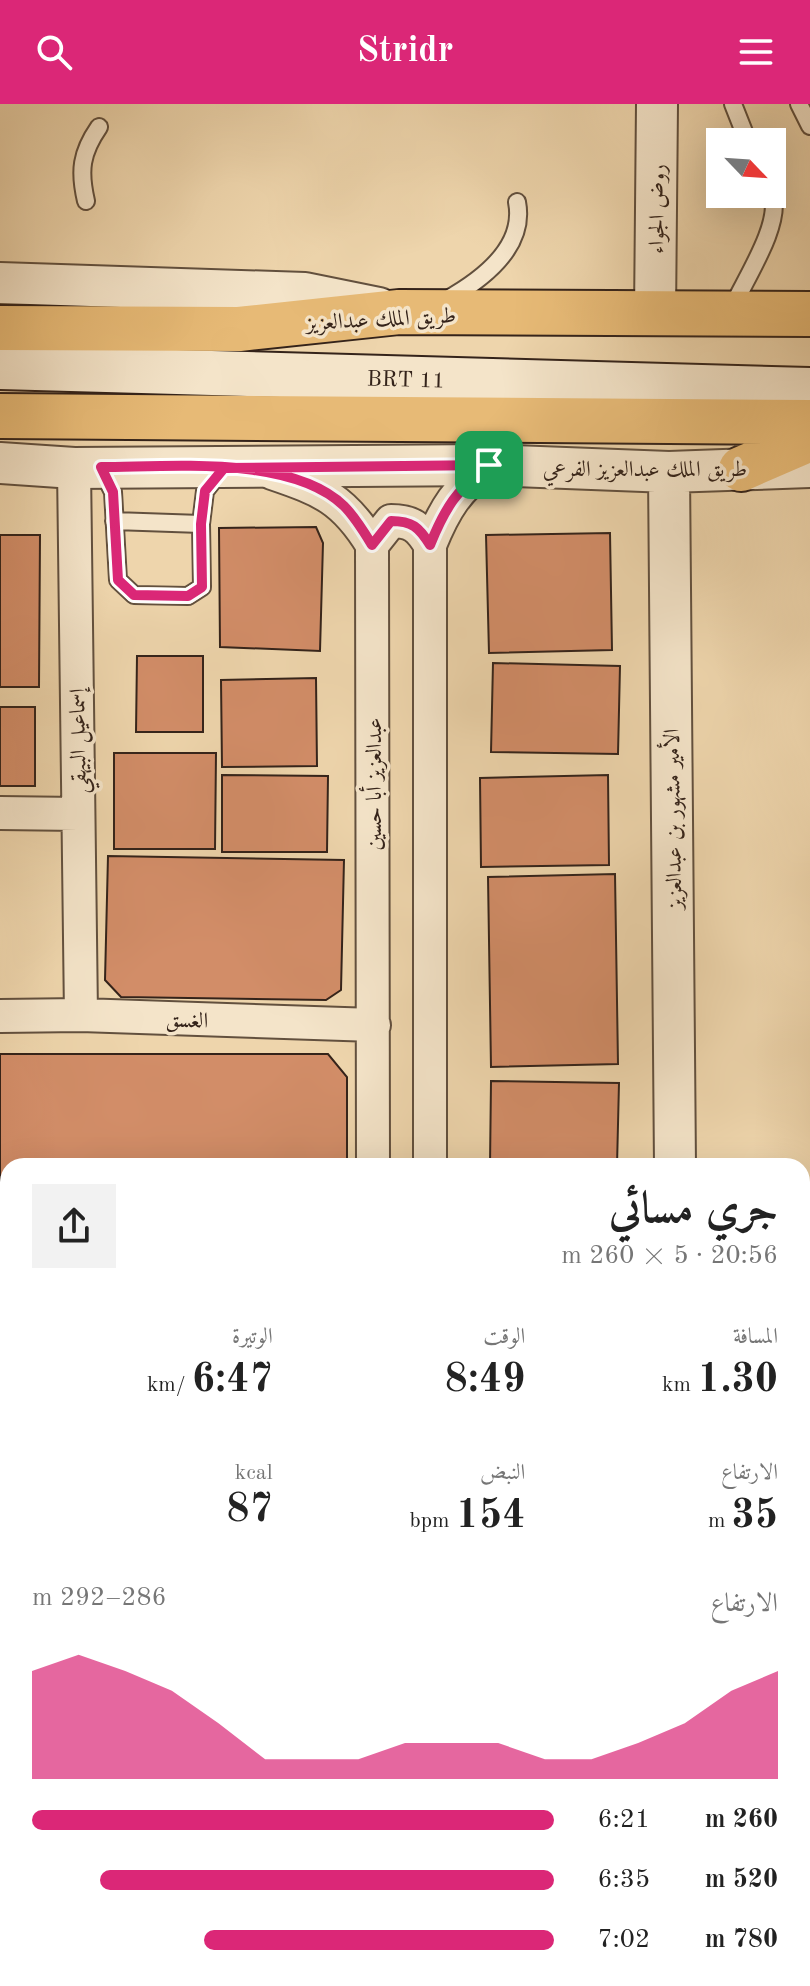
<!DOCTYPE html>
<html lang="ar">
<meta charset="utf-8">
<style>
:root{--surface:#fff;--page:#f2f2f2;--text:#222;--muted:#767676;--accent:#db2777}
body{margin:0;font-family:"Old Standard TT",Amiri,serif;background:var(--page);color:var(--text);direction:rtl;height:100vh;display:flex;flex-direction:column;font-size:30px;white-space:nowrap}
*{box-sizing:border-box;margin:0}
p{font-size:26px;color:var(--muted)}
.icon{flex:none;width:44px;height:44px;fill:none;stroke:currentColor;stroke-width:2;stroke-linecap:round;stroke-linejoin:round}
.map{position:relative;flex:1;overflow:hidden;direction:ltr}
.drawer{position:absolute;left:0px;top:1054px;width:810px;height:828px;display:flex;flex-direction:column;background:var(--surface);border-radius:24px 24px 0 0;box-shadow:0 8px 32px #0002;direction:rtl}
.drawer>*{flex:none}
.needle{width:52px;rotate:115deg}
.controls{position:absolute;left:706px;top:24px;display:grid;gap:16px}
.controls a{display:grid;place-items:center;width:80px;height:80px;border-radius:0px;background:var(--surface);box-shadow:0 8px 32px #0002;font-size:40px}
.pin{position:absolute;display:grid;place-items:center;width:68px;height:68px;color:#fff;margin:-34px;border-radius:16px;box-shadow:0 4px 12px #0006}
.round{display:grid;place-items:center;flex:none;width:84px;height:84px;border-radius:0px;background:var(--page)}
.head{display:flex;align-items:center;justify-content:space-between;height:136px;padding:0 32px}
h1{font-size:44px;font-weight:700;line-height:60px}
.stats{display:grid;grid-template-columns:repeat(3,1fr);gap:12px;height:136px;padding:8px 32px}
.stats div{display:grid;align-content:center}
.stats b{font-size:40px;font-weight:700}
.stats small{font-size:22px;font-weight:400}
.stats p{font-size:22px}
.chart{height:224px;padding:16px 32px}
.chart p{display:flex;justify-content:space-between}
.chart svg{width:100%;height:144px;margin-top:8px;fill:var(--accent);opacity:.7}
ul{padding:0 32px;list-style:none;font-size:26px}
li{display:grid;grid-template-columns:128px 96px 1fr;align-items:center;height:60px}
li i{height:20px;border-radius:10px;background:var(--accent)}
header{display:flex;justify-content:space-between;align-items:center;height:104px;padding:0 32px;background:var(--accent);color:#fff;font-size:36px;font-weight:700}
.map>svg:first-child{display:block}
</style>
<header><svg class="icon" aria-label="menu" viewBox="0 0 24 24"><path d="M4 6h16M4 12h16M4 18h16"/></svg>Stridr<svg class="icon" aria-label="search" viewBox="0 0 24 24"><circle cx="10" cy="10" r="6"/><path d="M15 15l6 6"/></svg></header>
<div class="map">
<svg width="810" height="1882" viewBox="0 0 810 1882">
<rect width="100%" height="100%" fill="#eed5ac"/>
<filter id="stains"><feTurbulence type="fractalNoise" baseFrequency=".0025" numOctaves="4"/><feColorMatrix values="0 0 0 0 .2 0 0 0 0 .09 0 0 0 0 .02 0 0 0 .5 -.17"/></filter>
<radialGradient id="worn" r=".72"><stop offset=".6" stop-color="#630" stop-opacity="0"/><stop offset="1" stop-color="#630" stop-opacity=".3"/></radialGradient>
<!-- building -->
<path fill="#d28d68" stroke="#34231a" stroke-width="2" d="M 316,423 L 323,439 L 320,547 L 220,543 L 219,424 Z
M 610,429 L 612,546 L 489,549 L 486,431 Z
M 0,431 L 40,431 L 39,583 L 0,583 Z
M 137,552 L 203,552 L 203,628 L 136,628 Z
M 493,559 L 620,562 L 618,650 L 491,648 Z
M 316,574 L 317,662 L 222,663 L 221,576 Z
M 0,603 L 35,603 L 35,682 L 0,682 Z
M 114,649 L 216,649 L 215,745 L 114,745 Z
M 222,671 L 328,672 L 327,748 L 222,748 Z
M 608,671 L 609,761 L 481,763 L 480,674 Z
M 108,752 L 344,756 L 341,886 L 326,896 L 121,893 L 105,876 Z
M 615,770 L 618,960 L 491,963 L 488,773 Z
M 0,950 L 328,950 L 347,973 L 347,1062 L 8,1062 L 8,1521 L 0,1521 Z
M 491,977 L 619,979 L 617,1062 L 490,1062 Z
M 0,1599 L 8,1599 L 8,1717 L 0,1718 Z
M 0,1737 L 8,1737 L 8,1812 L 0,1812 Z"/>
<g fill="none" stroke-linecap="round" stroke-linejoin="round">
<defs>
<path id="service" d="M 733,0 L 748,38
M 799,0 L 810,22
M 86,97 C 79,67 81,49 99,23
M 446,196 C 480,177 526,144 517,98
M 731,206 C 744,177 783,119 772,90
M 101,364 L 113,388 L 118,476 L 134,491 L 188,492 L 202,483 L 201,420 L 205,387 L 220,368
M 114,417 L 201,420
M 0,1423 L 8,1424
M 0,1491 L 8,1491"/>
<path id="minor" d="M 74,364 L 81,911
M 272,369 C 322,386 344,395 372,441 L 373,1062
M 372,441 L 391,417 C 412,417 419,423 430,441
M 0,709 L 78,710
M 0,912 L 81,911 L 374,921
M 430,1062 L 430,441 C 445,404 457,385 489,361
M 0,1552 L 8,1551
M 0,1872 L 8,1872
M 373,1874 L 374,1882
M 435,1882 L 435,1874"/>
<path id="tertiary" d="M 0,179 L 305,189 L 379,204
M 655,210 L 657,0
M 0,359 L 74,364 L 489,361 L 669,368 L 810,363
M 669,368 L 675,1062
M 680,1882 L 680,1874"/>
<g id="secondary">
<path id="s1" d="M 0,263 L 810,286"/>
</g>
<path id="primary" d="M 0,224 L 239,225 L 399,208 L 810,210
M 0,312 L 810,318
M 741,365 L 810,335"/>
</defs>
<!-- service casing -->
<use href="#service" stroke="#62503e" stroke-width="20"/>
<!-- minor casing -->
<use href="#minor" stroke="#62503e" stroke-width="36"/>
<!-- tertiary casing -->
<use href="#tertiary" stroke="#62503e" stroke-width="44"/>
<!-- secondary casing -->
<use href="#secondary" stroke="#34231a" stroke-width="48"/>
<!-- primary casing -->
<use href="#primary" stroke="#34231a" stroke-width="48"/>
<!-- service -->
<use href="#service" stroke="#f4e4c9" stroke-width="16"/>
<!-- minor -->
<use href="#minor" stroke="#f4e4c9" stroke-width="32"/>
<!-- tertiary -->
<use href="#tertiary" stroke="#f4e4c9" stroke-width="40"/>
<!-- secondary -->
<use href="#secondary" stroke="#f4e4c9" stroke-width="44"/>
<!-- primary -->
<use href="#primary" stroke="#e7ba76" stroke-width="44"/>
</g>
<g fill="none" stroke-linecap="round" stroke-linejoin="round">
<defs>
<path id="route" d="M 489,361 L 224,364 L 205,387 L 201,420 L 202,483 L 188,492 L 134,491 L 118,476 L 113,388 L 101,363 C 170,363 291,351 344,402 C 355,413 364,428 372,441 L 391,417 C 412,417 419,423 430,441 C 445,404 457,385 489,361"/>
</defs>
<!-- route casing -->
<use href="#route" stroke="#fff" stroke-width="16"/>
<!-- route -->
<use href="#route" stroke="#db2777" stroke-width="10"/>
</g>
<g text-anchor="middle" stroke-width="7" stroke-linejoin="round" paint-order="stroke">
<!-- street labels -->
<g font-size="22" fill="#34231a" stroke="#f4e4c9">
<text transform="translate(656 105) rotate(-89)" y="8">روض الجواء</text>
<text transform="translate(381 214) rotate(-3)" y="8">طريق الملك عبدالعزيز</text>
<text dy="8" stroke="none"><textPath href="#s1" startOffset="406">BRT 11</textPath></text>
<text x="645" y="372">طريق الملك عبدالعزيز الفرعي</text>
<text transform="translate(77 637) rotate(-91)" y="8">إسماعيل البيهقي</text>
<text transform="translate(373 680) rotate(-90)" y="8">عبدالعزيز أبا حسين</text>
<text transform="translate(672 715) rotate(-91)" y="8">الأمير مشهور بن عبدالعزيز</text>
<text transform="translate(187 915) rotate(2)" y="8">الغسق</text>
</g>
</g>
<rect width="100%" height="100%" filter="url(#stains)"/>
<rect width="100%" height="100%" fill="url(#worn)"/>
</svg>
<div class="controls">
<a><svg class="needle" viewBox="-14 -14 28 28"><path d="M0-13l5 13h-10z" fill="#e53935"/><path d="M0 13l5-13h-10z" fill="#767676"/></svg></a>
</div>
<div class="pin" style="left:489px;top:361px;background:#1e9e55"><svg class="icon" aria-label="arrive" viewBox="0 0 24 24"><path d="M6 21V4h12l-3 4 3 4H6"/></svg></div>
<section class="drawer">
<div class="head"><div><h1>جري مسائي</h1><p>20:56 · 5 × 260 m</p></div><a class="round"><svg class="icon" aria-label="share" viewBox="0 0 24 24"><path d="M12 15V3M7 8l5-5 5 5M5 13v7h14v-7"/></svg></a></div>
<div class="stats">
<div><p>المسافة</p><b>1.30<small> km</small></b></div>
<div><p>الوقت</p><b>8:49</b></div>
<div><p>الوتيرة</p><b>6:47<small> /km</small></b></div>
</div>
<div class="stats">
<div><p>الارتفاع</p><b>35<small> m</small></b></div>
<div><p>النبض</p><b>154<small> bpm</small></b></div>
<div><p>kcal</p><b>87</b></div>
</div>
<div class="chart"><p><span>الارتفاع</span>286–292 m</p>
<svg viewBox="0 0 160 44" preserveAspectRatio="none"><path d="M0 44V11L10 6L20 11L30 17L40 27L50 38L60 38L70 38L80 33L90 33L100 33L110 38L120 38L130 33L140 27L150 17L160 11V44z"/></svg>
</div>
<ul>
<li><b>260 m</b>6:21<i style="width:100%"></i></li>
<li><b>520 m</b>6:35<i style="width:87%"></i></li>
<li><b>780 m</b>7:02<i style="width:67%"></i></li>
</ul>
</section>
</div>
